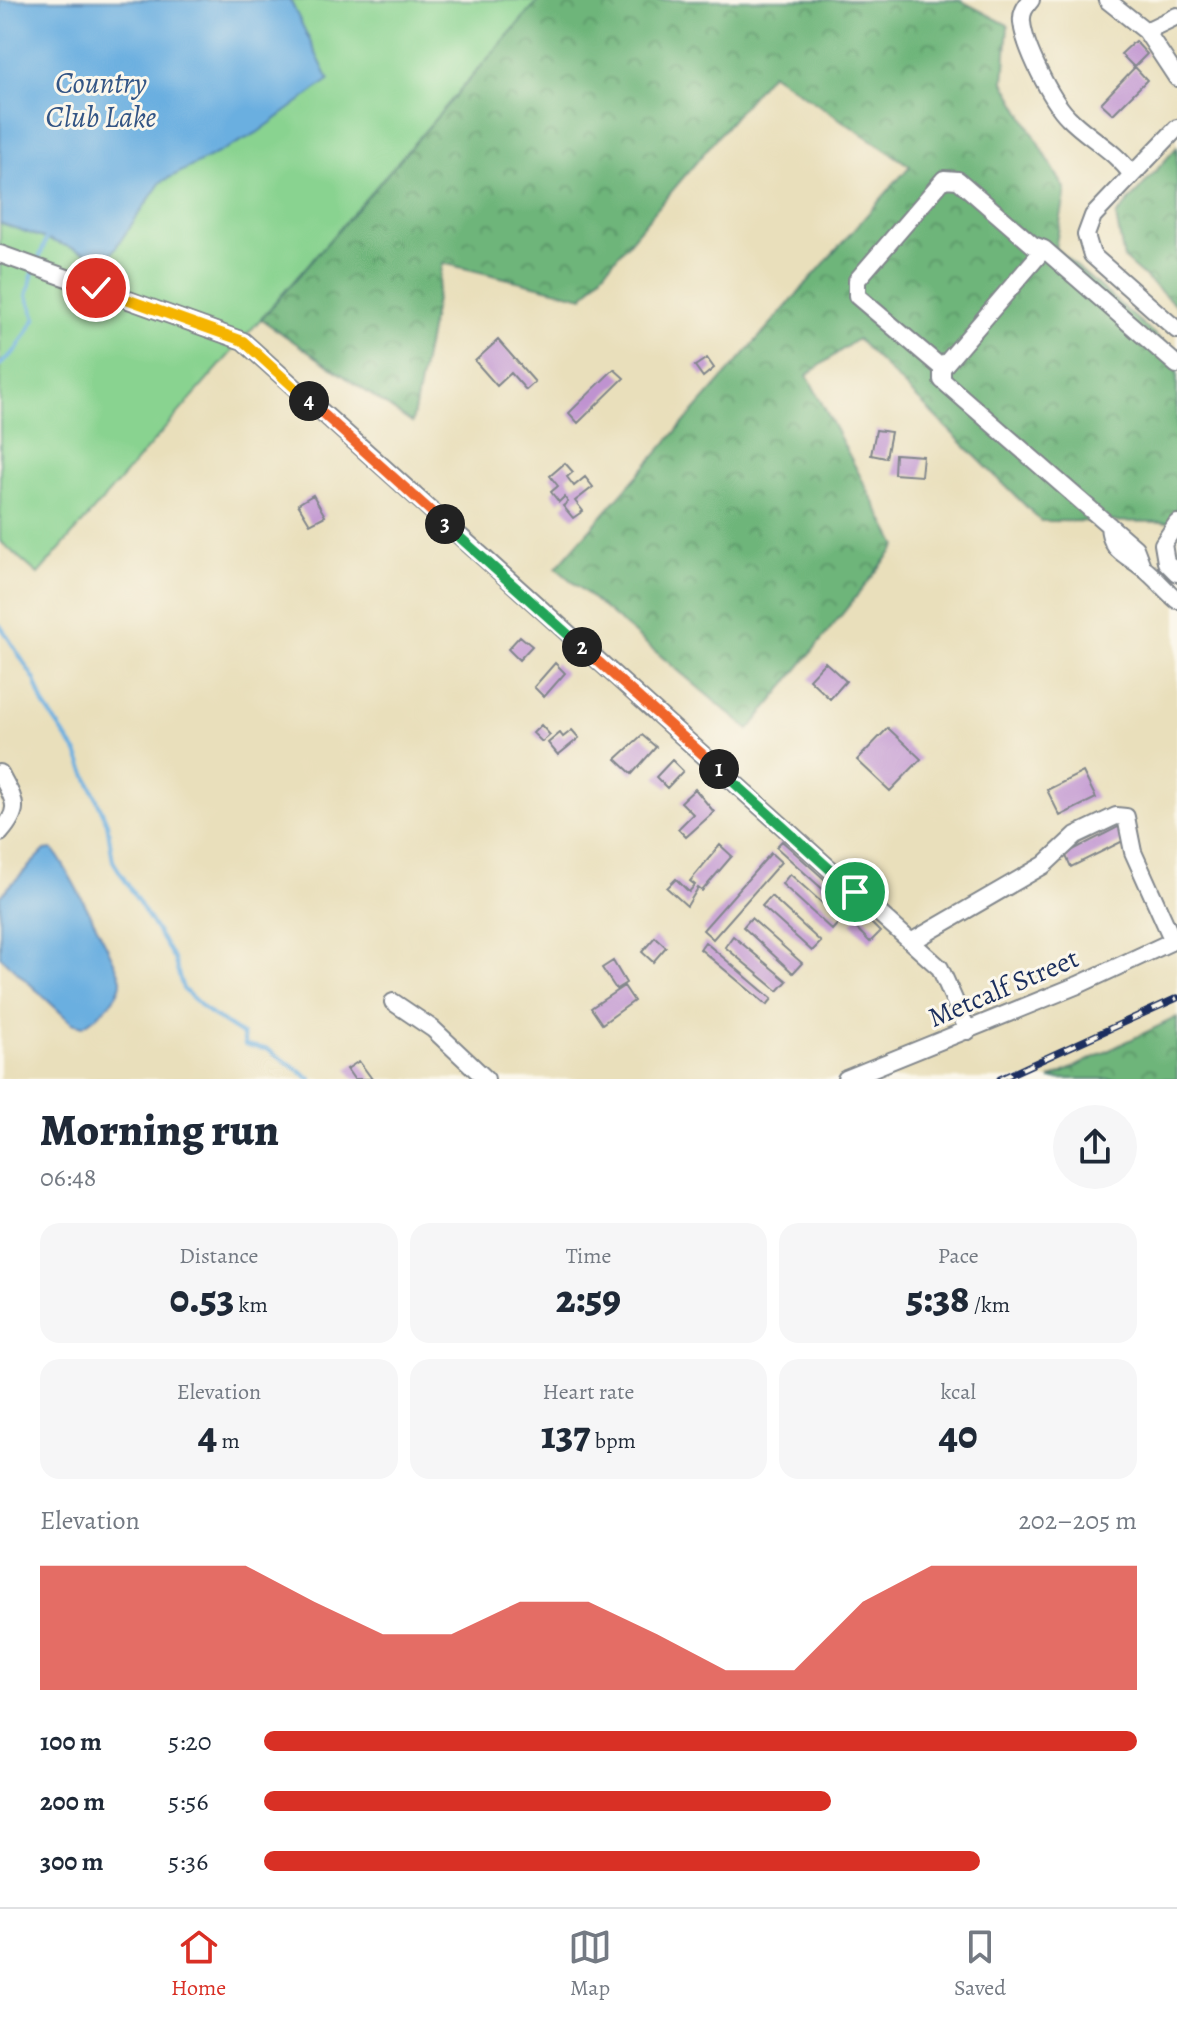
<!DOCTYPE html>
<meta charset="utf-8">
<style>
:root{--surface:#fff;--page:#f6f6f7;--text:#1f2937;--muted:#747a83;--line:#e0e1e3;--accent:#d93025}
body{margin:0;font-family:Alegreya,serif;background:var(--page);color:var(--text);height:100vh;display:flex;flex-direction:column;font-size:30px;white-space:nowrap}
*{box-sizing:border-box;margin:0}
p{font-size:26px;color:var(--muted)}
.icon{flex:none;width:44px;height:44px;fill:none;stroke:currentColor;stroke-width:2;stroke-linecap:round;stroke-linejoin:round}
.map{position:relative;height:1079px;overflow:hidden}
.panel{display:flex;flex-direction:column;background:var(--surface);flex:1}
.panel>*{flex:none}
.pin{position:absolute;display:grid;place-items:center;width:68px;height:68px;color:#fff;margin:-34px;border:4px solid #fff;border-radius:50%;box-shadow:0 2px 8px #0007}
.km{position:absolute;width:40px;height:40px;margin:-20px;border-radius:50%;background:#222;color:#fff;font-size:22px;line-height:40px;text-align:center}
.round{display:grid;place-items:center;flex:none;width:84px;height:84px;border-radius:42px;background:var(--page)}
.headline{display:flex;align-items:center;justify-content:space-between;height:136px;padding:0 40px}
h1{font-size:44px;font-weight:800;line-height:60px}
.figures{display:grid;grid-template-columns:repeat(3,1fr);gap:12px;height:136px;padding:8px 40px}
.figures div{display:grid;align-content:center;border-radius:20px;background:var(--page);text-align:center}
.figures b{font-size:40px;font-weight:800}
.figures small{font-size:22px;font-weight:400}
.figures p{font-size:22px}
.chart{height:224px;padding:16px 40px}
.chart p{display:flex;justify-content:space-between}
.chart svg{width:100%;height:144px;margin-top:8px;fill:var(--accent);opacity:.7}
ul{padding:0 40px;list-style:none;font-size:26px}
li{display:grid;grid-template-columns:128px 96px 1fr;align-items:center;height:60px}
li i{height:20px;border-radius:10px;background:var(--accent)}
.menu{display:flex;justify-content:space-around;align-items:center;height:112px;border-top:2px solid var(--line);background:var(--surface);font-size:22px;color:var(--muted)}
.menu a{display:grid;justify-items:center;gap:4px}
.menu .selected{color:var(--accent)}
.map>svg:first-child{display:block}
</style>
<div class="map">
<svg width="1177" height="1079" viewBox="0 0 1177 1079">
<defs>
<pattern id="forest-crowns" width="20" height="18" patternUnits="userSpaceOnUse" patternTransform="scale(2)"><rect width="20" height="18" fill="#6eb57a"/><path d="M2 6a3 3 0 1 1 6 0M12 15a3 3 0 1 1 6 0" fill="none" stroke="#5a9467"/></pattern>
</defs>
<rect width="100%" height="100%" fill="#fbf7ec"/>
<filter id="ink" filterUnits="userSpaceOnUse"><feTurbulence type="fractalNoise" baseFrequency=".0125" numOctaves="2"/><feDisplacementMap in="SourceGraphic" scale="16" xChannelSelector="R" yChannelSelector="G"/><feConvolveMatrix kernelMatrix="1 2 1 2 8 2 1 2 1" color-interpolation-filters="sRGB"/></filter>
<filter id="wash" filterUnits="userSpaceOnUse"><feTurbulence type="fractalNoise" baseFrequency=".006" numOctaves="4" result="noise"/><feDisplacementMap in="SourceGraphic" scale="32" xChannelSelector="R" yChannelSelector="G"/><feGaussianBlur stdDeviation="1.8" result="paint"/><feColorMatrix in="noise" values="0 0 0 0 0 0 0 0 0 0 0 0 0 0 0 0 0 1.4 0 .05"/><feComposite in="paint" operator="in"/></filter>
<g filter="url(#wash)">
<rect width="100%" height="100%" fill="#e9dfbb"/>
<!-- grass -->
<path fill="#89d390" stroke="#528177" stroke-width="2" d="M 0,0 L 539,0 L 38,574 L 0,541 Z"/>
<!-- forest -->
<path fill="url(#forest-crowns)" stroke="#44726c" stroke-width="2" d="M 539,0 L 960,0 L 1008,25 L 1004,82 L 1066,191 L 1055,248 L 1177,354 L 1177,522 L 1041,521 L 857,339 L 807,375 L 897,546 L 749,730 L 556,568 L 910,166 L 771,73 L 583,297 L 443,263 L 412,423 L 261,319 Z
M 1177,147 L 1177,306 L 1124,259 L 1116,216 Z
M 1177,1017 L 1177,1079 L 1050,1079 Z"/>
<!-- water -->
<path fill="#6aafe0" stroke="#426f9f" stroke-width="2" d="M 0,0 L 290,0 L 329,80 L 257,133 L 161,182 L 107,260 L 0,223 Z
M 52,849 C 61,856 119,966 121,980 C 122,996 95,1019 83,1026 L 72,1023 L 0,956 L 0,896 L 45,850 Z"/>
<g fill="none" stroke-linecap="round" stroke-linejoin="round">
<!-- stream -->
<path stroke="#6aafe0" stroke-width="4" d="M 37,264 L 48,235
M 0,365 L 16,350 L 36,318 L 27,296 L 33,272
M 0,625 L 35,680 L 44,705 L 77,753 L 107,823 L 113,861 L 174,959 L 183,989 L 209,1013 L 243,1035 L 245,1045 L 267,1049 L 311,1079"/>
</g>
<g id="blocks">
<!-- building -->
<path fill="#bf93d0" d="M 1135,41 L 1147,54 L 1134,67 L 1121,54 Z
M 1135,67 L 1147,80 L 1113,114 L 1101,103 Z
M 498,340 L 535,382 L 526,390 L 511,373 L 497,386 L 475,361 Z
M 707,358 L 714,368 L 703,377 L 695,366 Z
M 614,369 L 624,378 L 578,423 L 569,413 Z
M 876,430 L 891,432 L 886,458 L 871,455 Z
M 895,454 L 923,456 L 921,476 L 894,474 Z
M 565,463 L 573,472 L 567,477 L 574,486 L 585,477 L 593,487 L 575,501 L 583,511 L 573,518 L 563,506 L 568,502 L 564,497 L 559,502 L 551,492 L 558,486 L 550,476 Z
M 313,495 L 325,516 L 310,524 L 298,504 Z
M 520,636 L 532,646 L 519,660 L 508,649 Z
M 825,662 L 846,681 L 830,699 L 809,679 Z
M 555,663 L 565,673 L 544,697 L 534,687 Z
M 541,725 L 550,735 L 542,742 L 533,733 Z
M 888,728 L 921,759 L 890,791 L 857,760 Z
M 572,730 L 579,738 L 558,755 L 548,743 L 560,733 L 563,737 Z
M 642,735 L 656,747 L 632,774 L 616,759 Z
M 672,760 L 683,771 L 667,788 L 656,777 Z
M 1083,772 L 1096,798 L 1060,816 L 1047,790 Z
M 695,789 L 714,812 L 686,837 L 678,829 L 693,814 L 681,802 Z
M 1120,826 L 1127,839 L 1071,867 L 1065,854 Z
M 782,841 L 854,906 L 848,912 L 776,847 Z
M 720,845 L 732,856 L 702,891 L 698,888 L 687,906 L 667,888 L 676,879 L 689,892 L 695,885 L 690,881 Z
M 771,853 L 781,862 L 713,939 L 703,930 Z
M 790,874 L 841,920 L 832,930 L 782,884 Z
M 771,896 L 821,942 L 812,951 L 762,906 Z
M 861,913 L 880,932 L 870,942 L 851,923 Z
M 751,918 L 802,963 L 793,973 L 743,927 Z
M 733,936 L 787,981 L 778,991 L 725,947 Z
M 655,937 L 666,947 L 653,962 L 642,952 Z
M 705,942 L 772,999 L 767,1005 L 700,949 Z
M 613,961 L 626,983 L 616,989 L 602,968 Z
M 624,986 L 634,1001 L 602,1024 L 591,1008 Z
M 359,1061 L 372,1079 L 354,1079 L 347,1069 Z"/>
</g>
</g>
<g filter="url(#ink)">
<use href="#blocks" fill-opacity="0" stroke="#82878c" stroke-width="2"/>
<g fill="none" stroke-linecap="round" stroke-linejoin="round">
<defs>
<path id="minor" d="M 1031,0 C 1025,7 1021,13 1022,22 C 1024,46 1051,100 1068,117 C 1088,138 1115,150 1132,175 L 1177,128
M 1107,0 L 1146,31 L 1177,78
M 1146,31 L 1177,16
M 1132,175 L 1093,216 L 1086,235 L 1092,255 L 1177,330
M 0,254 L 243,341 L 940,968 L 968,1031
M 942,368 L 857,296 L 857,280 L 944,179 L 958,180 L 1033,245 L 1044,249
M 1177,523 L 1163,544 L 1166,562 L 1177,573
M 1109,525 C 1110,552 1126,554 1143,568 C 1155,577 1165,590 1177,600
M 1142,566 L 1135,548 L 942,380 L 942,368 L 1044,249 L 1177,365
M 0,773 C 14,801 23,807 0,833
M 911,942 L 1044,865 L 1076,835 L 1116,816 L 1126,817 L 1133,852 L 1173,941
M 393,1002 L 433,1029 L 486,1079
M 846,1079 L 1078,985 L 1177,939"/>
</defs>
<!-- minor casing -->
<use href="#minor" stroke="#82878c" stroke-width="20"/>
<!-- minor -->
<use href="#minor" stroke="#fff" stroke-width="16"/>
<defs>
<path id="rail" d="M 1000,1079 L 1177,998"/>
</defs>
<!-- rail casing -->
<use href="#rail" stroke="#1b2f5e" stroke-width="7"/>
<!-- rail -->
<use href="#rail" stroke="#fbf7ec" stroke-width="4" stroke-dasharray="12" stroke-linecap="butt"/>
</g>
</g>
<g fill="none" stroke-linecap="round" stroke-linejoin="round" filter="url(#ink)">
<defs>
<path id="split-1" d="M 719,769 L 855,892"/>
<path id="split-2" d="M 582,647 L 719,769"/>
<path id="split-3" d="M 445,524 L 582,647"/>
<path id="split-4" d="M 309,401 L 445,524"/>
<path id="split-5" d="M 154,309 L 243,341 L 309,401"/>
<path id="split-6" d="M 96,288 L 154,309"/>
</defs>
<!-- split-1 casing -->
<use href="#split-1" stroke="#fff" stroke-width="16"/>
<!-- split-2 casing -->
<use href="#split-2" stroke="#fff" stroke-width="16"/>
<!-- split-3 casing -->
<use href="#split-3" stroke="#fff" stroke-width="16"/>
<!-- split-4 casing -->
<use href="#split-4" stroke="#fff" stroke-width="16"/>
<!-- split-5 casing -->
<use href="#split-5" stroke="#fff" stroke-width="16"/>
<!-- split-6 casing -->
<use href="#split-6" stroke="#fff" stroke-width="16"/>
<!-- split-1 -->
<use href="#split-1" stroke="#22a559" stroke-width="10"/>
<!-- split-2 -->
<use href="#split-2" stroke="#f0652b" stroke-width="10"/>
<!-- split-3 -->
<use href="#split-3" stroke="#22a559" stroke-width="10"/>
<!-- split-4 -->
<use href="#split-4" stroke="#f0652b" stroke-width="10"/>
<!-- split-5 -->
<use href="#split-5" stroke="#f5b400" stroke-width="10"/>
<!-- split-6 -->
<use href="#split-6" stroke="#f5b400" stroke-width="10"/>
</g>
<g text-anchor="middle" stroke-width="6" stroke-linejoin="round" paint-order="stroke">
<!-- street labels -->
<g font-size="28" fill="#1b2f5e" stroke="#fbf7ec">
<text transform="translate(1003 987) rotate(-23)" y="10">Metcalf Street</text>
</g>
<!-- water labels -->
<g font-size="30" font-style="italic" fill="#335585" stroke="#fbf7ec">
<text x="101" y="93">Country<tspan x="101" dy="34">Club Lake</tspan></text>
</g>
</g>
</svg>
<div class="pin" style="left:855px;top:892px;background:#1e9e55"><svg class="icon" aria-label="arrive" viewBox="0 0 24 24"><path d="M6 21V4h12l-3 4 3 4H6"/></svg></div>
<div class="pin" style="left:96px;top:288px;background:#d93025"><svg class="icon" aria-label="check" viewBox="0 0 24 24"><path d="M5 12l5 5 9-10"/></svg></div>
<b class="km" style="left:719px;top:769px">1</b>
<b class="km" style="left:582px;top:647px">2</b>
<b class="km" style="left:445px;top:524px">3</b>
<b class="km" style="left:309px;top:401px">4</b>
</div>
<section class="panel">
<div class="headline"><div><h1>Morning run</h1><p>06:48</p></div><a class="round"><svg class="icon" aria-label="share" viewBox="0 0 24 24"><path d="M12 15V3M7 8l5-5 5 5M5 13v7h14v-7"/></svg></a></div>
<div class="figures">
<div><p>Distance</p><b>0.53<small> km</small></b></div>
<div><p>Time</p><b>2:59</b></div>
<div><p>Pace</p><b>5:38<small> /km</small></b></div>
</div>
<div class="figures">
<div><p>Elevation</p><b>4<small> m</small></b></div>
<div><p>Heart rate</p><b>137<small> bpm</small></b></div>
<div><p>kcal</p><b>40</b></div>
</div>
<div class="chart"><p><span>Elevation</span>202–205 m</p>
<svg viewBox="0 0 160 44" preserveAspectRatio="none"><path d="M0 44V6L10 6L20 6L30 6L40 17L50 27L60 27L70 17L80 17L90 27L100 38L110 38L120 17L130 6L140 6L150 6L160 6V44z"/></svg>
</div>
<ul>
<li><b>100 m</b>5:20<i style="width:100%"></i></li>
<li><b>200 m</b>5:56<i style="width:65%"></i></li>
<li><b>300 m</b>5:36<i style="width:82%"></i></li>
</ul>
</section>
<nav class="menu">
<a class="selected"><svg class="icon" aria-label="home" viewBox="0 0 24 24"><path d="M3 11l9-7 9 7M6 9v11h12V9"/></svg>Home</a>
<a><svg class="icon" aria-label="map" viewBox="0 0 24 24"><path d="M3 6l6-2 6 2 6-2v14l-6 2-6-2-6 2zM9 4v14M15 6v14"/></svg>Map</a>
<a><svg class="icon" aria-label="saved" viewBox="0 0 24 24"><path d="M7 4h10v16l-5-4-5 4z"/></svg>Saved</a>
</nav>
